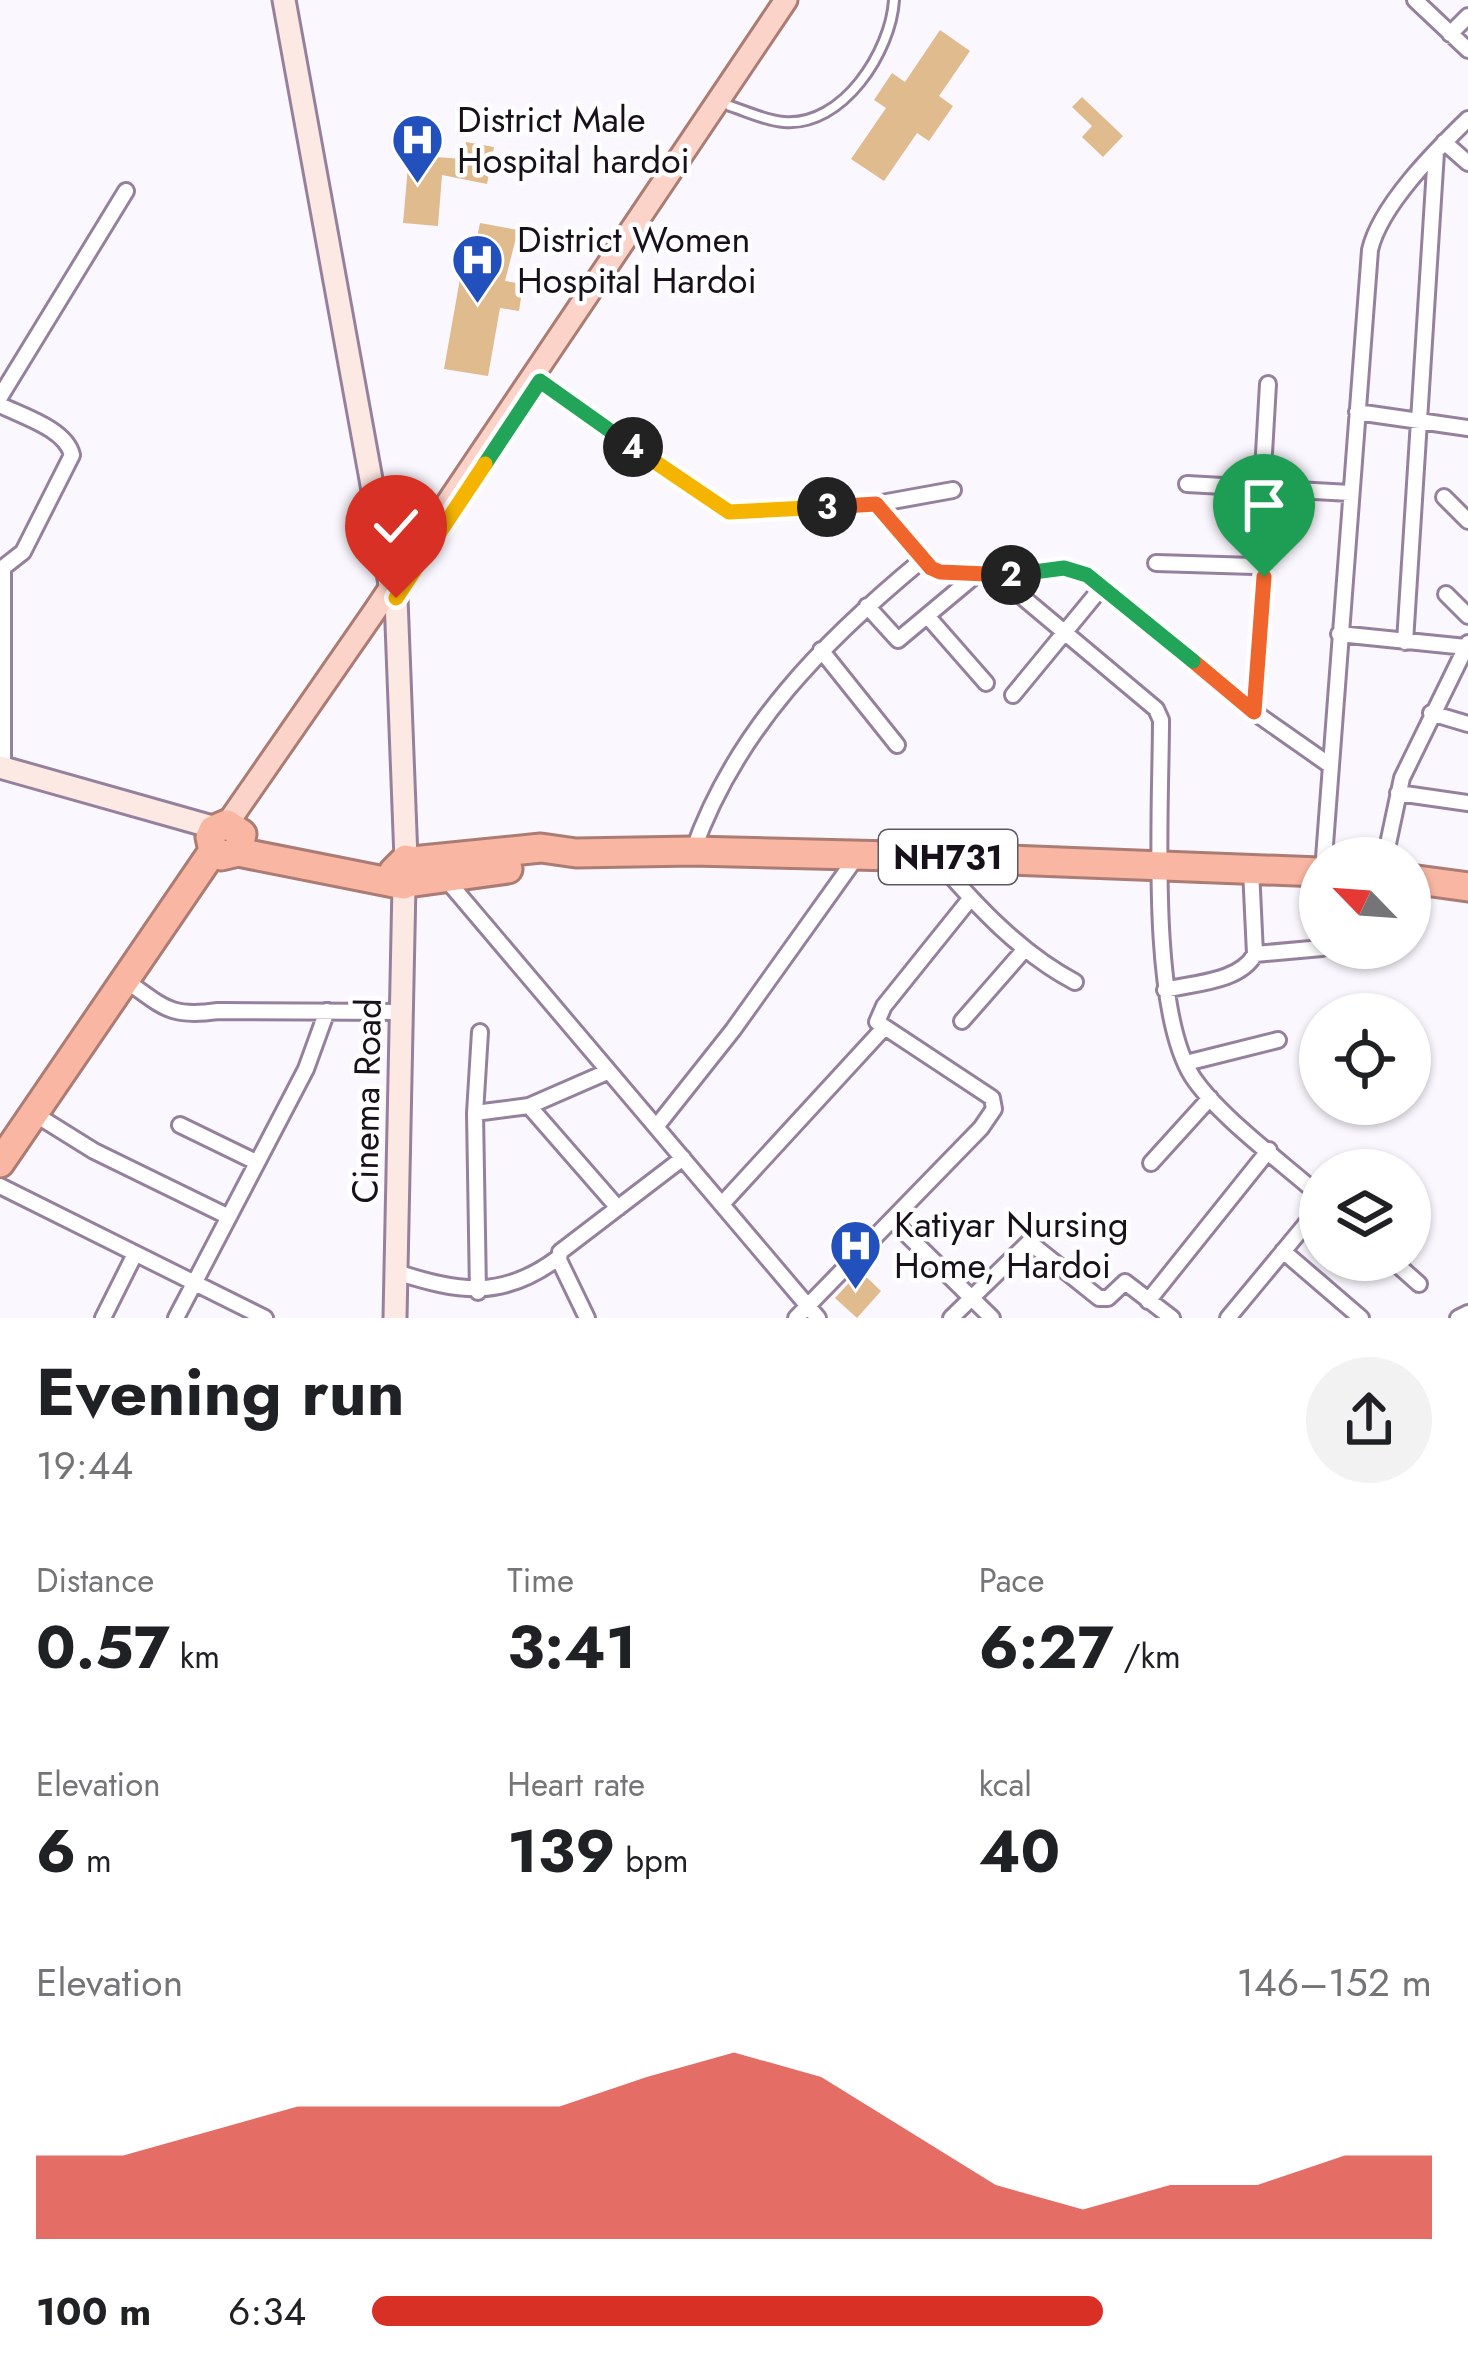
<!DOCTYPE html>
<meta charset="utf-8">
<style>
:root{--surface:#fff;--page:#f2f2f2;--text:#202124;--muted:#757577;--accent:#d93025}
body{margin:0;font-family:Jost,sans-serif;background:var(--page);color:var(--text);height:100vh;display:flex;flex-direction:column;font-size:45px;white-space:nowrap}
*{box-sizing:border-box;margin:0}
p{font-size:39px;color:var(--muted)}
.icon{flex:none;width:66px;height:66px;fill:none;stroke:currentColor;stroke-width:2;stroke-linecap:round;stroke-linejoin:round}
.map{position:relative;height:1318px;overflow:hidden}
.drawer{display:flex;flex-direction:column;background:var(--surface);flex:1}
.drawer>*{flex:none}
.needle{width:78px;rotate:295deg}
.tools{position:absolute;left:1299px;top:837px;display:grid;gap:24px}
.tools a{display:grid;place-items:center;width:132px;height:132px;border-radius:50%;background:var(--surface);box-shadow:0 3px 9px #0004;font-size:60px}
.pin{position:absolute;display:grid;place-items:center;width:102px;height:102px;color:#fff;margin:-123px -51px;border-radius:50% 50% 50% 0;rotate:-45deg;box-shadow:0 0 12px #0007}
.pin .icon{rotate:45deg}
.km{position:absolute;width:60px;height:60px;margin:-30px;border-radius:50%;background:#222;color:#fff;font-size:33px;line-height:60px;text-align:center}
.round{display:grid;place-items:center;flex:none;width:126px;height:126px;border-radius:63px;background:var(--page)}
.overview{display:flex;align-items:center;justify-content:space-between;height:204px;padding:0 36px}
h1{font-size:66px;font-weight:700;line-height:90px}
.figures{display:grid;grid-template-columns:repeat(3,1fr);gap:18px;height:204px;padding:12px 36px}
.figures div{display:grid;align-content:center}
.figures b{font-size:60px;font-weight:700}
.figures small{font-size:33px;font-weight:400}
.figures p{font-size:33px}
.chart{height:336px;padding:24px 36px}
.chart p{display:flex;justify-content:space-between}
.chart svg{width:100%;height:216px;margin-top:12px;fill:var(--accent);opacity:.7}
ul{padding:0 36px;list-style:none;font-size:39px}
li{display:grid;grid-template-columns:192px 144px 1fr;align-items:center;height:90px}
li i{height:30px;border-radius:15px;background:var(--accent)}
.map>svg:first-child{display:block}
</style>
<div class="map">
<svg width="1468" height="1318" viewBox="0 0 1468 1318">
<rect width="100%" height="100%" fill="#fbf7fe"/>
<!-- building -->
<path fill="#dfbb8e" d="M 940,30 L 970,51 L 939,96 L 953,106 L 929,141 L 917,133 L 884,181 L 851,159 L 886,108 L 874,100 L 892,73 L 905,82 Z
M 1082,97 L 1123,136 L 1103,157 L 1082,137 L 1092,126 L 1072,107 Z
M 466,142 L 494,147 L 487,184 L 442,175 L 438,226 L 403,223 L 409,155 L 463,159 Z
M 480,223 L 518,230 L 505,281 L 523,284 L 519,311 L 500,308 L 488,376 L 444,369 L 464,256 L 473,258 Z
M 860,1271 L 881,1291 L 857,1318 L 835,1298 Z"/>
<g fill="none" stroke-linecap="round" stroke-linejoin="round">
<defs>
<path id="lane" d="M 730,106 C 746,111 766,121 784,122 C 843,127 891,51 894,0"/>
<path id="street" d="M 1415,0 L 1468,50
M 1450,34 L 1468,16
M 1444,142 L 1468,163
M 540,381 L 729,511 L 876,504 L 953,490
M 0,397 L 126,191
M 0,405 C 22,416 66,429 72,455 L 23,552 L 0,570
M 1357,412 L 1468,428
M 1187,484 L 1350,493
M 1262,488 L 1268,384
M 1444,497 L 1468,521
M 876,504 L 922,560 L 940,572 L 1010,575 L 1064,568 L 1087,575 L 1254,712 L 1331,766
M 1156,563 L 1254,566 L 1263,571 L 1254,712
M 995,574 L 1156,709 L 1161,720 C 1161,807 1148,1005 1192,1076 C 1218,1116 1283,1163 1320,1196
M 1446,594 L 1468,616
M 867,606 L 898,640 L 977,574
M 929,618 L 986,683
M 1339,634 L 1466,647
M 1405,642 L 1436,152
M 821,650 L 897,745
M 1013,695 L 1102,587
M 1431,713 L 1468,724
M 3,768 L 3,571
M 1398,793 L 1468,803
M 693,851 C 736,729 824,641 922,560
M 1324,858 L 1370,250 C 1380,206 1435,151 1468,119
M 1385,858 L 1402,778 L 1468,643
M 936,859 C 976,905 1020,953 1075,982
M 445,878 L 818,1318
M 1255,954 L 1322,948
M 125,980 C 164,1007 169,1018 218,1011 L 401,1012
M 1165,990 C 1194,983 1240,982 1255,954 L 1251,869
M 962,1021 L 1025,949
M 1186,1063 L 1278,1040
M 529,1106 L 618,1208
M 33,1113 L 94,1151 L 227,1216
M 475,1113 L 529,1106 L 607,1072
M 180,1125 L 254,1161
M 656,1127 L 733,1030 L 858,855
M 1151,1163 L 1210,1098
M 0,1186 L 265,1318
M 723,1203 L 883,1029
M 892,1220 L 992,1318
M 1283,1251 L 1361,1318
M 1392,1260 L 1419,1284
M 396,1272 C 459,1292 502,1300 558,1258
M 478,1292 L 475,1113 L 480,1032
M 1148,1301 L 1269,1150
M 103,1318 L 135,1254
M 176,1318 L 306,1069 L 327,1011
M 587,1318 L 559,1260 L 560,1252 L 683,1158
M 796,1318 L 981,1128 L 994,1109 L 992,1098 L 877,1022 L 884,1006 L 970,899
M 951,1318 L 1029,1242 L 1099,1298 L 1108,1298 L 1125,1282 L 1172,1318
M 1228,1318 L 1320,1207
M 1458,1318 L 1468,1313"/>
<path id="secondary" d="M 284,0 L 390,584 L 396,598 L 406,859
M 0,767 L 216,828
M 395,1318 L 404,885"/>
<path id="primary" d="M 227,824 L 374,612 L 786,0"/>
<path id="highway" d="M 238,852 L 404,885 L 419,876 L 412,861 L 406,859 L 394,871 L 398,882
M 412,861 L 541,848 L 576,853 L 693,851 L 933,857 L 1320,872
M 1410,879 L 1468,887
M 415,882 L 508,869
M 0,1163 L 213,851 L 210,837 L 213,830 L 227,824 L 242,834 L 238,852 L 221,856 L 213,851"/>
</defs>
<!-- lane casing -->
<use href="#lane" stroke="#95819e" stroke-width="14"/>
<!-- street casing -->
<use href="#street" stroke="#95819e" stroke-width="20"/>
<!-- secondary casing -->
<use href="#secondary" stroke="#95819e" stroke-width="27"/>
<!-- primary casing -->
<use href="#primary" stroke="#aa7c73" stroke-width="27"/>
<!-- highway casing -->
<use href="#highway" stroke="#aa7c73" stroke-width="33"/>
<!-- lane -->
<use href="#lane" stroke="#fff" stroke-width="8"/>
<!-- street -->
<use href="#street" stroke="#fff" stroke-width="14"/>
<!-- secondary -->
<use href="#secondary" stroke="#fde9e3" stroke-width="21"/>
<!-- primary -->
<use href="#primary" stroke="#fbd3c8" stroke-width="21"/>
<!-- highway -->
<use href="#highway" stroke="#f9b6a3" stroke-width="27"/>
</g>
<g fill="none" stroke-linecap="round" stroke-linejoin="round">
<defs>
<path id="split-1" d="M 1193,661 L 1254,712 L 1264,577"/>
<path id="split-2" d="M 1011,575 L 1064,568 L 1087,575 L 1193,661"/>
<path id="split-3" d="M 827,507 L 876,504 L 931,568 L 940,572 L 1011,575"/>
<path id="split-4" d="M 633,447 L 729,512 L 827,507"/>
<path id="split-5" d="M 485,464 L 540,381 L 633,447"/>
<path id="split-6" d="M 396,598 L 485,464"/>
</defs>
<!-- split-1 casing -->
<use href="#split-1" stroke="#fff" stroke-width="24"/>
<!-- split-2 casing -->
<use href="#split-2" stroke="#fff" stroke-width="24"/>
<!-- split-3 casing -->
<use href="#split-3" stroke="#fff" stroke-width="24"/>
<!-- split-4 casing -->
<use href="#split-4" stroke="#fff" stroke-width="24"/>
<!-- split-5 casing -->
<use href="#split-5" stroke="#fff" stroke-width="24"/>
<!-- split-6 casing -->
<use href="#split-6" stroke="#fff" stroke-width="24"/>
<!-- split-1 -->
<use href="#split-1" stroke="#f0652b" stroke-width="15"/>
<!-- split-2 -->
<use href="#split-2" stroke="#22a559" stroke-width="15"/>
<!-- split-3 -->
<use href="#split-3" stroke="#f0652b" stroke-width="15"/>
<!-- split-4 -->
<use href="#split-4" stroke="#f5b400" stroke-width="15"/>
<!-- split-5 -->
<use href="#split-5" stroke="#22a559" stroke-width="15"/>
<!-- split-6 -->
<use href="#split-6" stroke="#f5b400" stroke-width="15"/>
</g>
<!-- icons -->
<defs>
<symbol id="hospital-pin" viewBox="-11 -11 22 30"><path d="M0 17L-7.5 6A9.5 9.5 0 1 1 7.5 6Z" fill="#2250bd" stroke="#fff"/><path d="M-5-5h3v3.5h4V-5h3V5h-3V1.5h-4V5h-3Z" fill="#fff"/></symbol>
</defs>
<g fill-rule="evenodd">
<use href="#hospital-pin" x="388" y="110" width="59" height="81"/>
<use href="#hospital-pin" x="448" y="230" width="59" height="81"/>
<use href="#hospital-pin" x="826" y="1216" width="59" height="81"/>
</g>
<g text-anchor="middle" stroke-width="9" stroke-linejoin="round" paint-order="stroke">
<!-- shield labels -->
<rect fill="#fff" stroke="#5d585f" stroke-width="3" x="879" y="830" width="138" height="54" rx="9"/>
<g font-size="33" font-weight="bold" fill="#18101b">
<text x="948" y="869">NH731</text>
</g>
<!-- poi labels -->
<g font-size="36" fill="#18101b" stroke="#fff" text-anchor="start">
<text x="457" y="132">District Male<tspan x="457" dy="41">Hospital hardoi</tspan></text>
<text x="517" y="252">District Women<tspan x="517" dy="41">Hospital Hardoi</tspan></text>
<text x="894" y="1237">Katiyar Nursing<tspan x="894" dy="41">Home, Hardoi</tspan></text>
</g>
<!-- street labels -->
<g font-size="36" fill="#18101b" stroke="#fff">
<text transform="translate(366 1101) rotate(-89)" y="13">Cinema Road</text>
</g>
</g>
</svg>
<div class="tools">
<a><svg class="needle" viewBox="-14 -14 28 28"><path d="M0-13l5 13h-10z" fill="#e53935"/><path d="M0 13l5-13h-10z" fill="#757577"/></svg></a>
<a><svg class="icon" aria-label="locate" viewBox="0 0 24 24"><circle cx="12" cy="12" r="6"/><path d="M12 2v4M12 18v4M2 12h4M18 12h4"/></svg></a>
<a><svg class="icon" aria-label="layers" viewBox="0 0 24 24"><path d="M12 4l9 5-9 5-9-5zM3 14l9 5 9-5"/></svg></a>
</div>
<div class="pin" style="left:1264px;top:577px;background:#1e9e55"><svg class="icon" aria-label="arrive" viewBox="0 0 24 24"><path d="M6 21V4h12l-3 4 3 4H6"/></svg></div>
<div class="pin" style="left:396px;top:598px;background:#d93025"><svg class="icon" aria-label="check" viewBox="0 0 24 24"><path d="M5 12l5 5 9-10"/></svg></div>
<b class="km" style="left:1011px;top:575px">2</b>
<b class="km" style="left:827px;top:507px">3</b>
<b class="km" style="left:633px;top:447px">4</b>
</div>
<section class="drawer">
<div class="overview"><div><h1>Evening run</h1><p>19:44</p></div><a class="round"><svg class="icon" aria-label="share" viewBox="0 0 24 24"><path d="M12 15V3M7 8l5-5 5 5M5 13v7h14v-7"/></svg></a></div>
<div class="figures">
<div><p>Distance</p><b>0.57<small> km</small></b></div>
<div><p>Time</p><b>3:41</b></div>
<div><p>Pace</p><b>6:27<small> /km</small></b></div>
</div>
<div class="figures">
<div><p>Elevation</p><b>6<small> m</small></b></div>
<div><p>Heart rate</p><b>139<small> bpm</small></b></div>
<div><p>kcal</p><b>40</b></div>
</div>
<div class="chart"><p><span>Elevation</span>146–152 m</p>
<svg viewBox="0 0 160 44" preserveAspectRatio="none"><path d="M0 44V27L10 27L20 22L30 17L40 17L50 17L60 17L70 11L80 6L90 11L100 22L110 33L120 38L130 33L140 33L150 27L160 27V44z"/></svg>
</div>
<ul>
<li><b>100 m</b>6:34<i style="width:69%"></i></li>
</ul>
</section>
